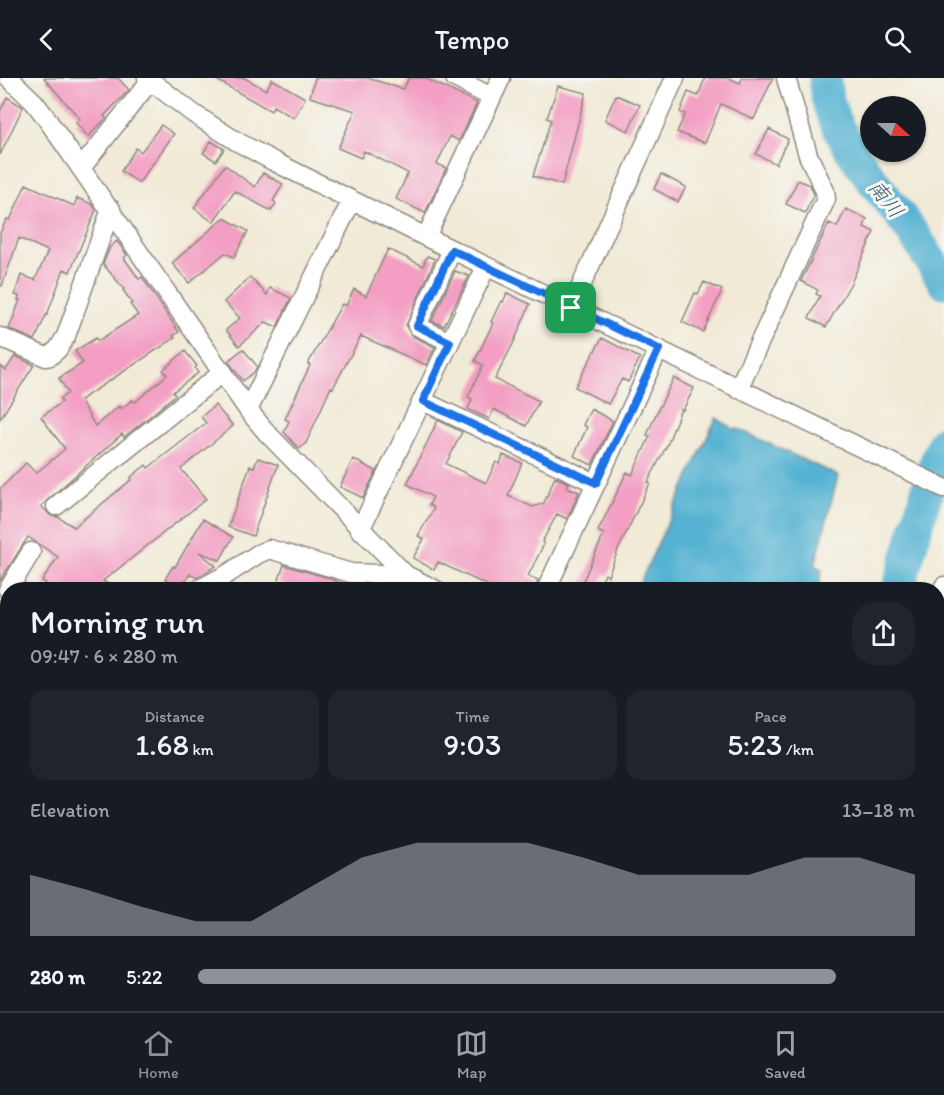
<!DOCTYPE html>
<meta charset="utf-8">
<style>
:root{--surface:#171b24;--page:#20242c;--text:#f1f3f6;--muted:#9ea1a6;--line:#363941;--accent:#8c9099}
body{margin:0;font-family:Itim,"Klee One",sans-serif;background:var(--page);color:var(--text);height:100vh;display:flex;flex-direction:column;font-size:22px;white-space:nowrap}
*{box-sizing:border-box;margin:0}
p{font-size:20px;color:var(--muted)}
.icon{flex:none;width:33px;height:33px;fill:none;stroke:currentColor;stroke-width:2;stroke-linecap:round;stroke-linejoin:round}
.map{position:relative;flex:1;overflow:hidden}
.side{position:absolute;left:0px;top:504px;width:945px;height:429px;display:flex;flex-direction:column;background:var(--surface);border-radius:24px 24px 0 0;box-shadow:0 2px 4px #0004}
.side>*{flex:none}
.needle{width:39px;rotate:111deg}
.fabs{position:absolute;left:860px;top:18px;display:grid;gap:12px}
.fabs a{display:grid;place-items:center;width:66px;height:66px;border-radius:50%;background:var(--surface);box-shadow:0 2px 4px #0004;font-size:30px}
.pin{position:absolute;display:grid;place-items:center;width:51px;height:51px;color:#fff;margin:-26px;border-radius:12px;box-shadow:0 3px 9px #0006}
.round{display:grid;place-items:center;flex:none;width:63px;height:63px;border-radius:24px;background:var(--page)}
.headline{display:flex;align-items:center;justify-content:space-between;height:102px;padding:0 30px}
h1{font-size:33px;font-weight:600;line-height:45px}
.metrics{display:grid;grid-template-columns:repeat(3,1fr);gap:9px;height:102px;padding:6px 30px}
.metrics div{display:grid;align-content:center;border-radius:15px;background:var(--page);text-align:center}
.metrics b{font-size:30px;font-weight:600}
.metrics small{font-size:16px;font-weight:400}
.metrics p{font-size:16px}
.chart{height:168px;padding:12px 30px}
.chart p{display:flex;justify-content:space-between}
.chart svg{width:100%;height:108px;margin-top:6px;fill:var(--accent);opacity:.7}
ul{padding:0 30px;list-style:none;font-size:20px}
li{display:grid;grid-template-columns:96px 72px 1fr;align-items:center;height:45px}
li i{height:15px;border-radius:8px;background:var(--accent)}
header{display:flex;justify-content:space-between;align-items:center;height:78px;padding:0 30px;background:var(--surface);font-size:27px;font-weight:600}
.menu{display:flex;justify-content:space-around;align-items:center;height:84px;border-top:2px solid var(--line);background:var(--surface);font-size:16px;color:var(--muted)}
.menu a{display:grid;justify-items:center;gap:3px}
.menu .selected{color:var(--accent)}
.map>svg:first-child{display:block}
</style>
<header><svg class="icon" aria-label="back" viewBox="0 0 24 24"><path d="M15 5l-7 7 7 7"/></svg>Tempo<svg class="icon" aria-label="search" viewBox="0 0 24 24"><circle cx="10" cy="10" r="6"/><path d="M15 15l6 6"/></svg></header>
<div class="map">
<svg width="944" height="933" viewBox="0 0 944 933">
<rect width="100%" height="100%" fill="#f6f6f2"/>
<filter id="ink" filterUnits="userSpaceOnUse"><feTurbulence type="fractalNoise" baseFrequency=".0167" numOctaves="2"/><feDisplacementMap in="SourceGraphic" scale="12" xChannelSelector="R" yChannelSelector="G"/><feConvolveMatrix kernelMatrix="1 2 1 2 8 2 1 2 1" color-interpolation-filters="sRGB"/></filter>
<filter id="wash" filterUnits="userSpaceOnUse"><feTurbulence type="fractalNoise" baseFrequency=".008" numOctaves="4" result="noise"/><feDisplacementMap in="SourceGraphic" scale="24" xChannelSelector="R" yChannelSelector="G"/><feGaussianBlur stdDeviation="1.35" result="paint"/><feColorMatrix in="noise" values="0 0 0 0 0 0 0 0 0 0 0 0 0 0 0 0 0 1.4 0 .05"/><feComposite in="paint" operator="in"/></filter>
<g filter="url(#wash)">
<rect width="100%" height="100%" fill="#f1ead6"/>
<!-- water -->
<path fill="#54b2d2" stroke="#406e7e" stroke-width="1.5" d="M 716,340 L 735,352 L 736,350 L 838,398 L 815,487 L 822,492 L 818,511 L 637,511 Z"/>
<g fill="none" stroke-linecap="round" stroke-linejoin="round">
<!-- river -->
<path stroke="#54b2d2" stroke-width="33" d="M 825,0 C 825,50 872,101 901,139 C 917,159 930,183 944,204
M 898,512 L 934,389 L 944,364
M 582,933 L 589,926"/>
</g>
<g id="blocks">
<!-- building -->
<path fill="#f39ec2" d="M 44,0 L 118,0 L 129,12 L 104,38 L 106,40 L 88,59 L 76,45 L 80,41 Z
M 213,0 L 245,0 L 266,12 L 272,1 L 305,20 L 294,40 L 273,28 L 271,33 Z
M 315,0 L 368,0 L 403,11 L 409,0 L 425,0 L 477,25 L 459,63 L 450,58 L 437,86 L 446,90 L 425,135 L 396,121 L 408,95 L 364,73 L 361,80 L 338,70 L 355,33 L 310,19 Z
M 705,0 L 729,0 L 740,5 L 742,0 L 773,0 L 754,41 L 721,26 L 705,65 L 677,54 L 685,36 L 680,34 L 688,14 L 698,18 Z
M 558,8 L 586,15 L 562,107 L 533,98 L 551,42 L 547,40 Z
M 616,17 L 640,27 L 628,53 L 605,42 Z
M 7,19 L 23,29 L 0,77 L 0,34 Z
M 161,47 L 174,56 L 139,105 L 121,93 L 136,70 L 141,74 Z
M 769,51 L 788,61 L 776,86 L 756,76 Z
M 211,63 L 224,71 L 216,83 L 203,75 Z
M 225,87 L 255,109 L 263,95 L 283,106 L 273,123 L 276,125 L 271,133 L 235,113 L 213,144 L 194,130 Z
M 661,96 L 686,109 L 678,124 L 654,111 Z
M 798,102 L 810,107 L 814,116 L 805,135 L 786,126 Z
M 26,106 L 74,128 L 77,120 L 92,126 L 96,132 L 70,194 L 64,191 L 47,237 L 46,237 L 35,262 L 9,251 L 20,222 L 18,222 L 19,218 L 15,217 L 21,197 L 35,202 L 48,173 L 19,160 L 2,208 L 0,208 L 0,155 L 7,141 L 10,142 Z
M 846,131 L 867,141 L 864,149 L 874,154 L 851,205 L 826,249 L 809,240 L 820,218 L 816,216 L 818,212 L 801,203 L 829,145 L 837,149 Z
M 224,140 L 248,153 L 234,179 L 225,175 L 189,205 L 172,185 Z
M 117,163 L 127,177 L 124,180 L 139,201 L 142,199 L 179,254 L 173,258 L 175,260 L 80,322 L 95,348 L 119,328 L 121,331 L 132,322 L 135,324 L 167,297 L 163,292 L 185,273 L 197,288 L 195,290 L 198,295 L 173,314 L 175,317 L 148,340 L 124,359 L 122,356 L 41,428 L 51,438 L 58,439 L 74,449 L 132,401 L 131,399 L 146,387 L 148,390 L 206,345 L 201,339 L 215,327 L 233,348 L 181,391 L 206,421 L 103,503 L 117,512 L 42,512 L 46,505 L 42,503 L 58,479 L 28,459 L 0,503 L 0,411 L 26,385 L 36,395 L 65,371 L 41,339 L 62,324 L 60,321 L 68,315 L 59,300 L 83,285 L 75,273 L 96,260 L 98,263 L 138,237 L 130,226 L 132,225 L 123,212 L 124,211 L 103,186 L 110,169 Z
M 388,171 L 423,188 L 427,178 L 435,181 L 406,248 L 412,258 L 435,269 L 426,287 L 361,258 L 333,310 L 331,309 L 306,365 L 299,371 L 284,354 L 289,343 L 285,341 L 310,287 L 308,286 L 342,226 L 346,228 L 354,211 L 366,218 Z
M 455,193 L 469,198 L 444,248 L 432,243 Z
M 250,199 L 267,217 L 270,210 L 291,220 L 277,249 L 266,244 L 239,268 L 226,252 L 240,240 L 224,224 Z
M 704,204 L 722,212 L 703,254 L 682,244 L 695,215 L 698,216 Z
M 507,215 L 530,226 L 513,266 L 495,301 L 539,323 L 526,348 L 494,331 L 489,341 L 468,331 L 472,321 L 468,319 L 483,287 L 475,283 L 493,245 L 491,244 L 501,223 L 503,224 Z
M 602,260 L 640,280 L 628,304 L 622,301 L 608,326 L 575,309 Z
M 243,271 L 257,288 L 254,294 L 243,303 L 228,283 Z
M 15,278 L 34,287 L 0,341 L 0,288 L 6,292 Z
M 674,300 L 694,310 L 683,332 L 681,331 L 668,365 L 648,404 L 650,405 L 618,472 L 608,498 L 605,496 L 598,512 L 579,512 L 604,456 L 598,453 L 627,394 L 632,397 L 650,358 L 647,357 L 655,338 Z
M 591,331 L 613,343 L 592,387 L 574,378 L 587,349 L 583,347 Z
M 438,342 L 462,354 L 446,386 L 486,405 L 496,384 L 500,386 L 503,377 L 522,385 L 508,418 L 533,429 L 544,425 L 555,399 L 569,405 L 567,409 L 579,414 L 567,441 L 557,436 L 542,464 L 544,466 L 528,498 L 538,502 L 535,512 L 497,512 L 438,484 L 434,492 L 413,480 L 424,461 L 418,458 L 434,430 L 429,427 L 433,419 L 407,406 Z
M 258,380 L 278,387 L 253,458 L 228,449 L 250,388 L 254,389 Z
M 353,381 L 376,393 L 363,420 L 340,409 Z
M 203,441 L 233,459 L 220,482 L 199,474 L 216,488 L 197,500 L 190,496 L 181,510 L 165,501 L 173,488 L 175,489 Z
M 284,487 L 329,500 L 355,512 L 296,512 L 278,504 Z"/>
</g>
</g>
<g filter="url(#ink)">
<use href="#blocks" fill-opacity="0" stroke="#8e8a80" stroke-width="1.5"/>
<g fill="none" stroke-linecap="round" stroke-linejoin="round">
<defs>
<path id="minor" d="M 9,0 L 34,24 L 44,37 L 248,332 L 267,355 L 406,497 L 436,512
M 147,0 L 194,36 L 236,63 L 273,83 L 426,159 L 944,410
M 455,0 L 491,19
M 82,89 L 150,3
M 426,159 L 501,0
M 571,230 L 675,0
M 0,259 L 46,279 L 50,278 L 58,271 L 66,258 L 111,131
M 450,264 L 417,248 L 452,172
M 738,311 L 826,121 L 825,113 L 808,77 L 786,0
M 423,323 L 595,405
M 248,332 L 352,122
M 56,428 L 223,294
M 360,452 L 486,189
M 8,512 L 31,474
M 198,512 L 226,497 L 258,476 L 269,471 L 351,495 L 406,497
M 546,512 L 659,271
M 938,527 L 944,508
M 0,588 L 8,592
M 938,769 L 944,772
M 0,787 L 8,780
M 280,926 L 292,933
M 867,928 L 868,926
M 37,933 L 42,926
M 103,933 L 102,932 L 106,926
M 358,933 L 359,926
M 465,933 L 469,926
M 648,933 L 655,926"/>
</defs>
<!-- minor casing -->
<use href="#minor" stroke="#8e8a80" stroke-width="21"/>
<!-- minor -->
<use href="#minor" stroke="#fff" stroke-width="18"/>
</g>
</g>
<g fill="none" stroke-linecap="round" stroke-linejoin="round" filter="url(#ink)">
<defs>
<path id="route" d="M 452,172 L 659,271 L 596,405 L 423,323 L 450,264 L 417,248 Z"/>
</defs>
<!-- route casing -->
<use href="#route" stroke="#fff" stroke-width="12"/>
<!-- route -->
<use href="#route" stroke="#1a73e8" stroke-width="8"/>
</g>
<g text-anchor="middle" stroke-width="6" stroke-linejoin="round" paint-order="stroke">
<!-- water labels -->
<g font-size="21" font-style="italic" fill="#395a65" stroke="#f6f6f2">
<text transform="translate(886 121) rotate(51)" y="7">南川</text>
</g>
</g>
</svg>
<div class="fabs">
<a><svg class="needle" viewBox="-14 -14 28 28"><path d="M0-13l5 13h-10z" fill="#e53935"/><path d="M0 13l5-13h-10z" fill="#9ea1a6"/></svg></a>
</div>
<div class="pin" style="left:571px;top:230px;background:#1e9e55"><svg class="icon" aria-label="arrive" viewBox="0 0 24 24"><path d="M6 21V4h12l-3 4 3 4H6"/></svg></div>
<section class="side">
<div class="headline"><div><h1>Morning run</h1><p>09:47 · 6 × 280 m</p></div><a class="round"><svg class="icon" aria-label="share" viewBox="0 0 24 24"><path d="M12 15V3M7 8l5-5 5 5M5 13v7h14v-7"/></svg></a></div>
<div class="metrics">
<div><p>Distance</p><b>1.68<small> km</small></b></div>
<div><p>Time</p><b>9:03</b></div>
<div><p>Pace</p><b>5:23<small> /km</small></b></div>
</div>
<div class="chart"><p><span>Elevation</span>13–18 m</p>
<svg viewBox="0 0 160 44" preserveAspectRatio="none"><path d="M0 44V19L10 25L20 32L30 38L40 38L50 25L60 12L70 6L80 6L90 6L100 12L110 19L120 19L130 19L140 12L150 12L160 19V44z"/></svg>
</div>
<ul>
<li><b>280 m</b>5:22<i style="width:89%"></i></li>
</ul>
</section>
</div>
<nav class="menu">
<a class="selected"><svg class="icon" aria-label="home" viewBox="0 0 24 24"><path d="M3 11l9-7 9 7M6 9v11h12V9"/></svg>Home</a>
<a><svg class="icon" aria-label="map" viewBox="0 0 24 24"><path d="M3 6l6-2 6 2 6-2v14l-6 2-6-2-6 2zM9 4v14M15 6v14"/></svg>Map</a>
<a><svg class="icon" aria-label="saved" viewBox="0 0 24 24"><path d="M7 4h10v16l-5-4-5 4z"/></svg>Saved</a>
</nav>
